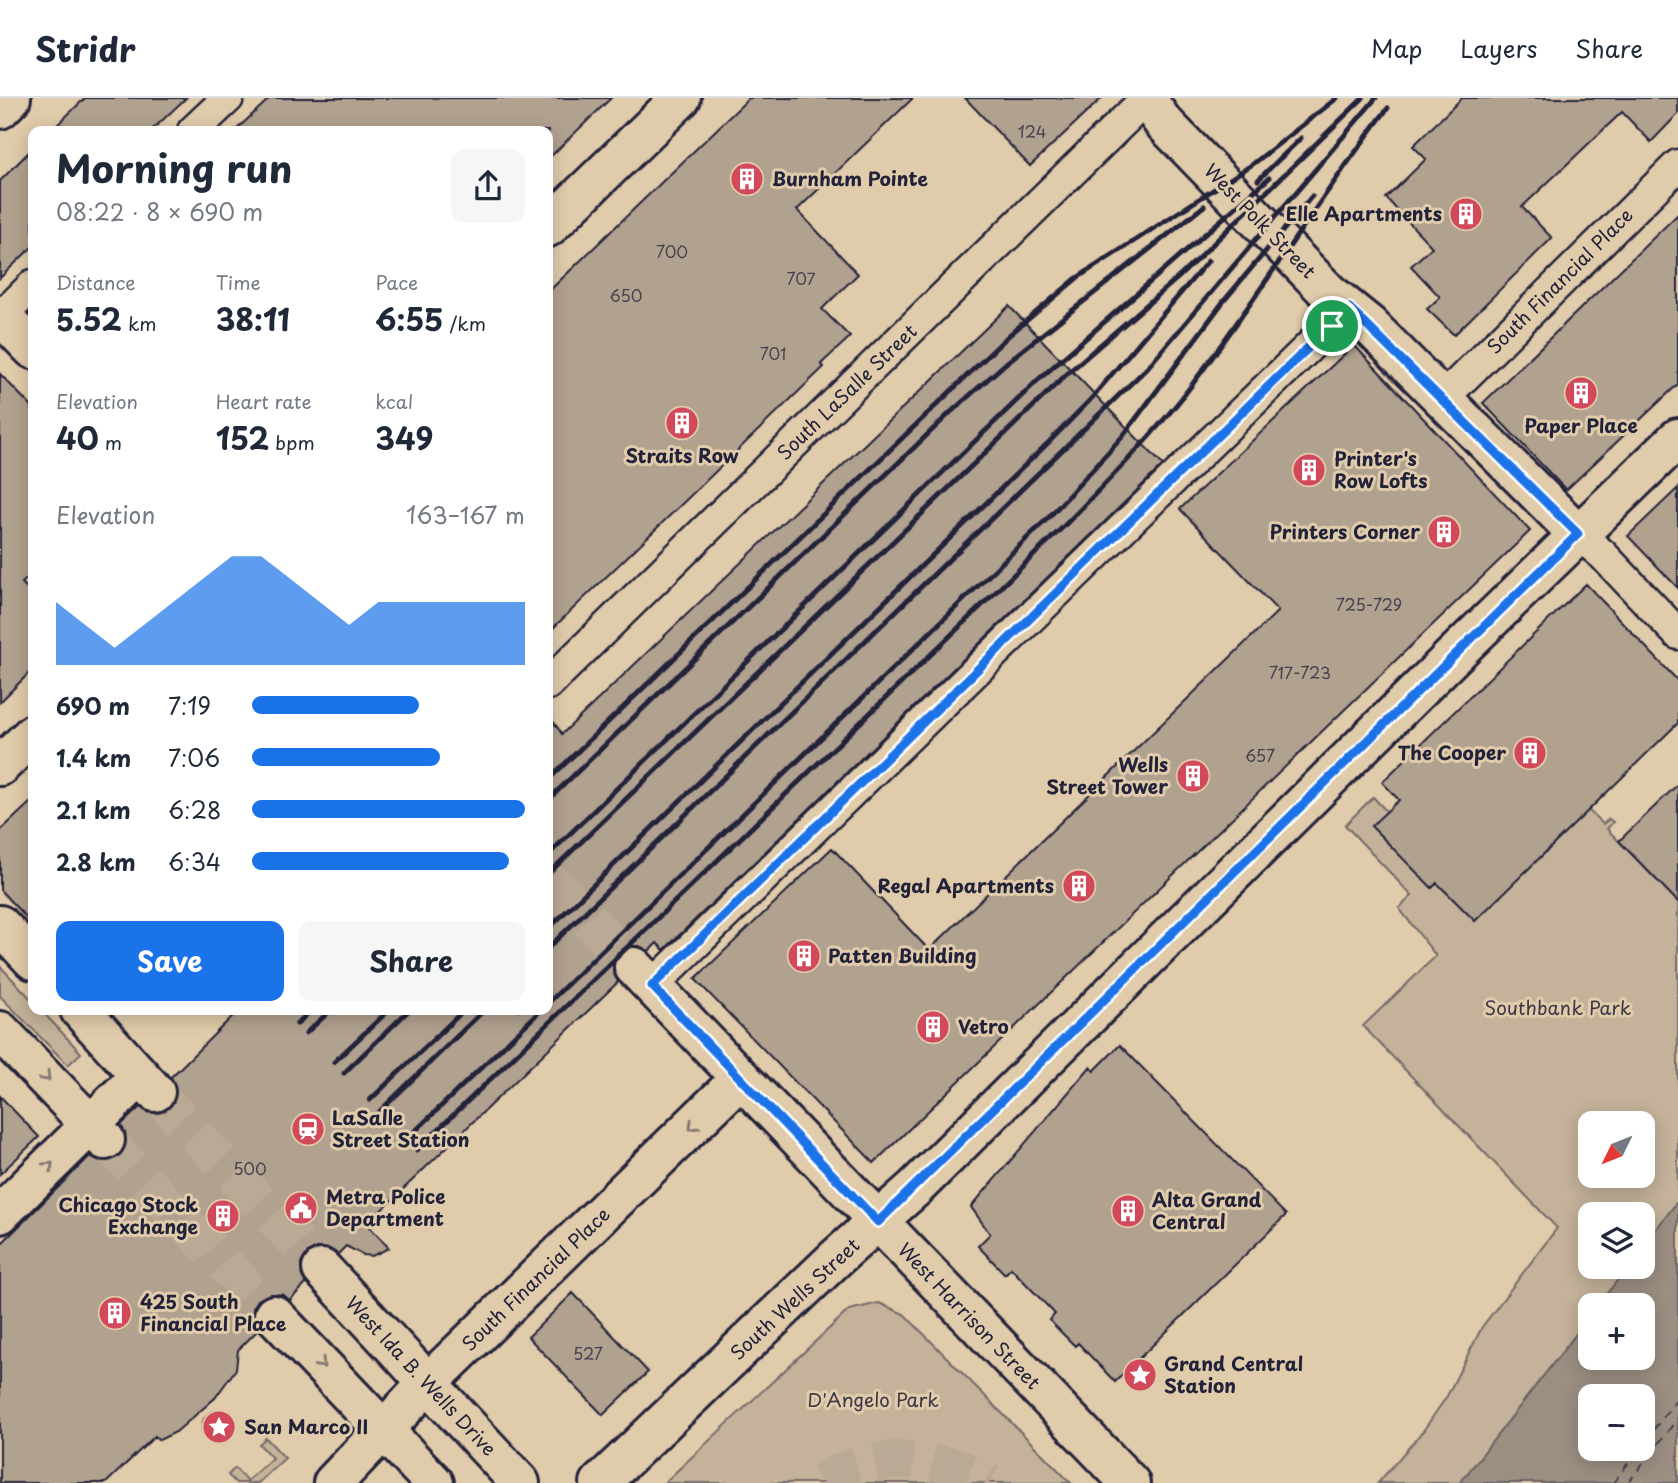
<!DOCTYPE html>
<meta charset="utf-8">
<style>
:root{--surface:#fff;--page:#f6f6f7;--text:#1f2937;--muted:#747a83;--line:#e0e1e3;--accent:#1a73e8}
body{margin:0;font-family:"Playpen Sans",sans-serif;background:var(--page);color:var(--text);height:100vh;display:flex;flex-direction:column;font-size:26px;white-space:nowrap}
*{box-sizing:border-box;margin:0}
p{font-size:23px;color:var(--muted)}
.icon{flex:none;width:38px;height:38px;fill:none;stroke:currentColor;stroke-width:2;stroke-linecap:round;stroke-linejoin:round}
.map{position:relative;flex:1;overflow:hidden}
.details{position:absolute;left:28px;top:28px;width:525px;height:889px;display:flex;flex-direction:column;background:var(--surface);border-radius:14px;box-shadow:0 4px 18px #0003}
.details>*{flex:none}
.needle{width:46px;rotate:227deg}
.buttons{position:absolute;left:1578px;top:1013px;display:grid;gap:14px}
.buttons a{display:grid;place-items:center;width:77px;height:77px;border-radius:14px;background:var(--surface);box-shadow:0 4px 18px #0003;font-size:35px}
.pin{position:absolute;display:grid;place-items:center;width:60px;height:60px;color:#fff;margin:-30px;border:4px solid #fff;border-radius:50%;box-shadow:0 2px 7px #0007}
.round{display:grid;place-items:center;flex:none;width:74px;height:74px;border-radius:14px;background:var(--page)}
.head{display:flex;align-items:center;justify-content:space-between;height:119px;padding:0 28px}
h1{font-size:38px;font-weight:700;line-height:52px}
.figures{display:grid;grid-template-columns:repeat(3,1fr);gap:10px;height:119px;padding:7px 28px}
.figures div{display:grid;align-content:center}
.figures b{font-size:30px;font-weight:700}
.figures small{font-size:19px;font-weight:400}
.figures p{font-size:19px}
.chart{height:196px;padding:14px 28px}
.chart p{display:flex;justify-content:space-between}
.chart svg{width:100%;height:126px;margin-top:7px;fill:var(--accent);opacity:.7}
.primary-button{display:flex;gap:14px;margin-top:auto;padding:14px 28px}
.primary-button a{flex:1;height:80px;border-radius:14px;background:var(--accent);color:#fff;font-size:28px;font-weight:700;line-height:80px;text-align:center}
.primary-button a+a{background:var(--page);color:var(--text)}
ul{padding:0 28px;list-style:none;font-size:23px}
li{display:grid;grid-template-columns:112px 84px 1fr;align-items:center;height:52px}
li i{height:18px;border-radius:9px;background:var(--accent)}
header{display:flex;align-items:center;gap:42px;box-sizing:border-box;height:98px;padding:0 35px;background:var(--surface);border-bottom:2px solid var(--line)}
header strong{font-size:33px}
nav{display:flex;gap:38px;margin-inline-start:auto;font-size:24px}
.map>svg:first-child{display:block}
</style>
<header>
<strong>Stridr</strong>
<nav><a>Map</a><a>Layers</a><a>Share</a></nav>
</header>
<div class="map">
<svg width="1678" height="1385" viewBox="0 0 1678 1385">
<rect width="100%" height="100%" fill="#e0cbaa"/>
<filter id="ink" filterUnits="userSpaceOnUse"><feTurbulence type="fractalNoise" baseFrequency=".0143" numOctaves="2"/><feDisplacementMap in="SourceGraphic" scale="14" xChannelSelector="R" yChannelSelector="G"/><feConvolveMatrix kernelMatrix="1 2 1 2 8 2 1 2 1" color-interpolation-filters="sRGB"/></filter>
<g filter="url(#ink)">
<!-- green -->
<path fill="#c4b29a" stroke="#736a6a" stroke-width="2" fill-rule="evenodd" d="M 1373,699 L 1451,782 L 1588,712 L 1603,726 L 1609,721 L 1613,724 L 1607,731 L 1678,804 L 1678,1103 L 1643,1148 L 1643,1116 L 1591,1116 L 1591,1169 L 1628,1169 L 1598,1207 L 1591,1208 L 1591,1217 L 1460,1385 L 1378,1385 L 1423,1333 L 1447,1298 L 1482,1229 L 1557,1130 L 1363,928 L 1436,858 L 1399,810 L 1412,798 L 1345,727 ZM 1591,1026 L 1643,1026 L 1643,1078 L 1591,1078 Z
M 0,868 L 33,903 L 33,912 L 41,912 L 81,955 L 68,967 L 0,898 Z
M 879,1205 L 904,1216 L 1071,1385 L 664,1385 L 849,1212 Z
M 266,1340 L 285,1360 L 258,1385 L 236,1385 L 228,1377 L 235,1370 L 247,1383 L 272,1360 L 259,1346 Z"/>
<!-- water -->
<path fill="#9c8f82" stroke="#6b6366" stroke-width="2" fill-rule="evenodd" d="M 1678,1103 L 1678,1385 L 1460,1385 L 1591,1217 L 1591,1260 L 1643,1260 L 1643,1208 L 1598,1207 L 1628,1169 L 1643,1169 L 1643,1148 ZM 1643,1298 L 1643,1351 L 1591,1351 L 1591,1298 Z
M202 1329a16 16 0 1 1 32 0a16 16 0 1 1-32 0Z"/>
<g fill="none" stroke-linecap="round" stroke-linejoin="round">
<!-- ferry -->
<path stroke="#403d4d" stroke-width="2" stroke-dasharray="9 7" stroke-linecap="butt" d="M 1643,1345 L 1678,1300
M 1613,1385 L 1639,1351
M 1628,1385 L 1678,1320"/>
</g>
<!-- building -->
<path fill="#b1a18f" stroke="#22223b" stroke-width="2" d="M 85,0 L 186,0 L 151,33 L 51,33 Z
M 270,0 L 611,0 L 548,61 L 548,33 L 235,33 Z
M 749,0 L 913,0 L 797,112 L 858,176 L 822,211 L 850,239 L 821,266 L 824,269 L 548,535 L 548,194 Z
M 965,0 L 1102,0 L 1030,68 Z
M 1462,0 L 1678,0 L 1678,16 L 1651,44 L 1622,14 L 1522,109 L 1552,140 L 1454,237 L 1427,211 L 1440,199 L 1411,168 L 1432,149 L 1386,100 L 1426,61 L 1413,48 Z
M 33,50 L 33,148 L 0,180 L 0,83 Z
M 1678,116 L 1678,286 L 1566,392 L 1483,305 Z
M 1009,208 L 1163,367 L 664,852 L 657,845 L 649,853 L 639,848 L 629,848 L 618,854 L 613,862 L 613,874 L 618,884 L 367,1126 L 389,1150 L 372,1158 L 363,1157 L 346,1148 L 338,1156 L 328,1150 L 317,1150 L 308,1155 L 301,1165 L 301,1176 L 306,1186 L 290,1202 L 281,1196 L 270,1196 L 258,1202 L 253,1210 L 253,1221 L 258,1232 L 238,1252 L 236,1271 L 215,1300 L 176,1334 L 159,1342 L 155,1338 L 106,1385 L 0,1385 L 0,1147 L 90,1058 L 100,1063 L 110,1063 L 121,1057 L 126,1047 L 126,1037 L 121,1027 L 140,1009 L 149,1015 L 159,1015 L 170,1010 L 176,1000 L 176,990 L 171,979 L 239,912 L 548,912 L 548,616 L 562,636 Z
M 1354,247 L 1530,433 L 874,1065 L 695,881 L 832,750 L 929,852 L 1278,513 L 1180,411 Z
M 0,276 L 33,310 L 33,475 L 22,485 L 33,496 L 33,571 L 0,604 Z
M 1678,390 L 1678,490 L 1628,438 Z
M 1586,486 L 1678,583 L 1678,625 L 1475,823 L 1437,785 L 1432,790 L 1371,728 L 1399,702 L 1382,684 Z
M 1678,686 L 1678,804 L 1619,743 Z
M 33,702 L 33,827 L 0,792 L 0,733 Z
M 1120,947 L 1286,1117 L 1115,1284 L 1078,1245 L 1075,1248 L 1049,1222 L 1055,1216 L 1011,1170 L 1005,1176 L 978,1148 L 990,1136 L 971,1109 L 1090,969 L 1094,973 Z
M 0,998 L 39,1039 L 0,1076 Z
M 573,1195 L 648,1274 L 603,1317 L 528,1239 Z"/>
<g fill="none" stroke-linecap="round" stroke-linejoin="round">
<!-- secondary-tunnel -->
<path stroke="#baa994" stroke-width="38" stroke-dasharray="38 19" stroke-linecap="butt" d="M 548,780 L 634,869
M 155,994 L 322,1171
M 105,1042 L 274,1217"/>
<!-- highway-tunnel -->
<path stroke="#baa994" stroke-width="38" stroke-dasharray="38 19" stroke-linecap="butt" d="M 823,1385 C 865,1352 947,1357 989,1385"/>
<defs>
<path id="street" d="M 193,33 L 228,0
M 2,218 L 33,187
M 1442,301 L 1678,67
M 1578,436 L 1603,457 L 1678,536
M 548,586 L 1146,1
M 652,888 L 1349,210"/>
<path id="secondary" d="M 1146,0 L 1162,23 L 1328,194 L 1369,227 L 1578,436
M 0,11 L 11,0
M 548,129 L 681,0
M 0,217 L 33,251
M 0,668 L 33,636
M 0,827 L 33,862
M 634,869 L 1130,1385
M 80,912 L 155,994
M 0,933 L 105,1042
M 0,1116 L 140,978
M 322,1171 L 520,1385
M 274,1217 L 434,1385
M 333,1385 L 428,1285 L 741,980
M 600,1385 L 836,1160 L 915,1090 L 1453,558 L 1678,340"/>
</defs>
<!-- street casing -->
<use href="#street" stroke="#22223b" stroke-width="35"/>
<!-- secondary casing -->
<use href="#secondary" stroke="#22223b" stroke-width="44"/>
<!-- street -->
<use href="#street" stroke="#e0cbaa" stroke-width="30"/>
<!-- secondary -->
<use href="#secondary" stroke="#e0cbaa" stroke-width="38"/>
<!-- rail -->
<path stroke="#22223b" stroke-width="5" d="M 1258,82 L 1301,40
M 548,682 L 1008,238 L 1077,180 L 1253,66 L 1337,0
M 548,702 L 951,314 L 1006,265 L 1204,108
M 548,757 L 1038,282 L 1269,80
M 548,776 L 1069,274 L 1181,177 L 1363,0
M 548,831 L 1049,344 L 1090,302 L 1208,163
M 548,850 L 1147,270 L 1376,0
M 548,905 L 1050,418 L 1123,338 L 1223,204 L 1312,98
M 297,926 L 311,912
M 306,935 L 331,912
M 334,964 L 389,912
M 344,975 L 409,912
M 370,1002 L 464,912
M 380,1013 L 484,912
M 407,1041 L 541,912
M 417,1052 L 1062,430 C 1103,388 1144,347 1181,301 C 1254,207 1315,105 1388,10"/>
</g>
<!-- one-way arrows -->
<defs><path id="oneway-chevron" d="M-2-3.5L2.5 0L-2 3.5" fill="none" stroke-width="1.6" stroke-linecap="round" stroke-linejoin="round" transform="scale(1.75)"/></defs>
<g stroke="#817672">
<use href="#oneway-chevron" transform="translate(46 979) rotate(46)"/>
<use href="#oneway-chevron" transform="translate(693 1028) rotate(135)"/>
<use href="#oneway-chevron" transform="translate(49 1068) rotate(-44)"/>
<use href="#oneway-chevron" transform="translate(321 1266) rotate(46)"/>
</g>
</g>
<g fill="none" stroke-linecap="round" stroke-linejoin="round" filter="url(#ink)">
<defs>
<path id="route" d="M 1349,210 L 1578,436 L 878,1124 L 652,888 Z"/>
</defs>
<!-- route casing -->
<use href="#route" stroke="#fff" stroke-width="14"/>
<!-- route -->
<use href="#route" stroke="#1a73e8" stroke-width="9"/>
</g>
<!-- icons -->
<defs>
<symbol id="building-disc" viewBox="-11 -11 22 22"><circle r="9.5" fill="#d1495b" stroke="#e0cbaa"/><path d="M-4-6H4V6H1V3H-1V6H-4ZM-2.5-4.3h1.7v1.8h-1.7ZM.8-4.3h1.7v1.8H.8ZM-2.5-1h1.7V.8h-1.7ZM.8-1h1.7V.8H.8Z" fill="#fff"/></symbol>
<symbol id="station-disc" viewBox="-11 -11 22 22"><circle r="9.5" fill="#d1495b" stroke="#e0cbaa"/><path d="M-3-6H3Q5-6 5-4V2Q5 4 3 4L4.5 6H3L1.5 4h-3L-3 6H-4.5L-3 4Q-5 4-5 2V-4Q-5-6-3-6ZM-3.5-4v3h7v-3ZM-3.5 1v1.5H-2V1ZM2 1v1.5H3.5V1Z" fill="#fff"/></symbol>
<symbol id="civic-disc" viewBox="-11 -11 22 22"><circle r="9.5" fill="#d1495b" stroke="#e0cbaa"/><path d="M-.6-6.5H3V-4.5H.6V-3L4-1V1h2V6H-6V1h2V-1L-.6-3ZM-1.2 2.5V6h2.4V2.5Z" fill="#fff"/></symbol>
<symbol id="sight-disc" viewBox="-11 -11 22 22"><circle r="9.5" fill="#d1495b" stroke="#e0cbaa"/><path d="M0-6L1.8-2.2L6-1.7L2.9 1.2L3.7 5.4L0 3.3L-3.7 5.4L-2.9 1.2L-6-1.7L-1.8-2.2Z" fill="#fff"/></symbol>
</defs>
<g fill-rule="evenodd">
<use href="#building-disc" x="728" y="62" width="38" height="38"/>
<use href="#building-disc" x="1447" y="97" width="38" height="38"/>
<use href="#building-disc" x="1562" y="276" width="38" height="38"/>
<use href="#building-disc" x="663" y="306" width="38" height="38"/>
<use href="#building-disc" x="1290" y="353" width="38" height="38"/>
<use href="#building-disc" x="1425" y="415" width="38" height="38"/>
<use href="#building-disc" x="1511" y="636" width="38" height="38"/>
<use href="#building-disc" x="1174" y="659" width="38" height="38"/>
<use href="#building-disc" x="1060" y="769" width="38" height="38"/>
<use href="#building-disc" x="785" y="839" width="38" height="38"/>
<use href="#building-disc" x="914" y="910" width="38" height="38"/>
<use href="#station-disc" x="289" y="1012" width="38" height="38"/>
<use href="#civic-disc" x="282" y="1091" width="38" height="38"/>
<use href="#building-disc" x="1109" y="1094" width="38" height="38"/>
<use href="#building-disc" x="204" y="1099" width="38" height="38"/>
<use href="#building-disc" x="96" y="1196" width="38" height="38"/>
<use href="#sight-disc" x="1121" y="1258" width="38" height="38"/>
<use href="#sight-disc" x="200" y="1310" width="38" height="38"/>
</g>
<g text-anchor="middle" stroke-width="6" stroke-linejoin="round" paint-order="stroke">
<!-- number labels -->
<g font-size="16" fill="#464250">
<text x="1032" y="40">124</text>
<text x="672" y="160">700</text>
<text x="801" y="187">707</text>
<text x="626" y="204">650</text>
<text x="773" y="262">701</text>
<text x="1369" y="513">725-729</text>
<text x="1300" y="581">717-723</text>
<text x="1260" y="664">657</text>
<text x="250" y="1077">500</text>
<text x="588" y="1262">527</text>
</g>
<!-- poi labels -->
<g font-size="19" font-weight="bold" fill="#22223b" stroke="#e0cbaa" text-anchor="start">
<text x="772" y="88">Burnham Pointe</text>
<text x="1442" y="123" text-anchor="end">Elle Apartments</text>
<text x="1581" y="335" text-anchor="middle">Paper Place</text>
<text x="682" y="365" text-anchor="middle">Straits Row</text>
<text x="1334" y="368">Printer's<tspan x="1334" dy="22">Row Lofts</tspan></text>
<text x="1420" y="441" text-anchor="end">Printers Corner</text>
<text x="1506" y="662" text-anchor="end">The Cooper</text>
<text x="1168" y="674" text-anchor="end">Wells<tspan x="1168" dy="22">Street Tower</tspan></text>
<text x="1054" y="795" text-anchor="end">Regal Apartments</text>
<text x="828" y="865">Patten Building</text>
<text x="958" y="936">Vetro</text>
<text x="332" y="1027">LaSalle<tspan x="332" dy="22">Street Station</tspan></text>
<text x="326" y="1106">Metra Police<tspan x="326" dy="22">Department</tspan></text>
<text x="1152" y="1109">Alta Grand<tspan x="1152" dy="22">Central</tspan></text>
<text x="198" y="1114" text-anchor="end">Chicago Stock<tspan x="198" dy="22">Exchange</tspan></text>
<text x="140" y="1211">425 South<tspan x="140" dy="22">Financial Place</tspan></text>
<text x="1164" y="1273">Grand Central<tspan x="1164" dy="22">Station</tspan></text>
<text x="244" y="1336">San Marco II</text>
</g>
<!-- street labels -->
<g font-size="19" fill="#22223b" stroke="#e0cbaa">
<text transform="translate(1260 123) rotate(46)" y="7">West Polk Street</text>
<text transform="translate(1560 183) rotate(-45)" y="7">South Financial Place</text>
<text transform="translate(847 294) rotate(-44)" y="7">South LaSalle Street</text>
<text transform="translate(536 1181) rotate(-44)" y="7">South Financial Place</text>
<text transform="translate(795 1201) rotate(-43)" y="7">South Wells Street</text>
<text transform="translate(969 1218) rotate(46)" y="7">West Harrison Street</text>
<text transform="translate(421 1278) rotate(47)" y="7">West Ida B. Wells Drive</text>
</g>
<!-- park labels -->
<g font-size="19" fill="#3a3849" stroke="#e0cbaa">
<text x="1558" y="917">Southbank Park</text>
<text x="873" y="1309">D'Angelo Park</text>
</g>
</g>
</svg>
<div class="buttons">
<a><svg class="needle" viewBox="-14 -14 28 28"><path d="M0-13l5 13h-10z" fill="#e53935"/><path d="M0 13l5-13h-10z" fill="#747a83"/></svg></a>
<a><svg class="icon" aria-label="layers" viewBox="0 0 24 24"><path d="M12 4l9 5-9 5-9-5zM3 14l9 5 9-5"/></svg></a>
<a>+</a>
<a>−</a>
</div>
<div class="pin" style="left:1332px;top:228px;background:#1e9e55"><svg class="icon" aria-label="arrive" viewBox="0 0 24 24"><path d="M6 21V4h12l-3 4 3 4H6"/></svg></div>
<section class="details">
<div class="head"><div><h1>Morning run</h1><p>08:22 · 8 × 690 m</p></div><a class="round"><svg class="icon" aria-label="share" viewBox="0 0 24 24"><path d="M12 15V3M7 8l5-5 5 5M5 13v7h14v-7"/></svg></a></div>
<div class="figures">
<div><p>Distance</p><b>5.52<small> km</small></b></div>
<div><p>Time</p><b>38:11</b></div>
<div><p>Pace</p><b>6:55<small> /km</small></b></div>
</div>
<div class="figures">
<div><p>Elevation</p><b>40<small> m</small></b></div>
<div><p>Heart rate</p><b>152<small> bpm</small></b></div>
<div><p>kcal</p><b>349</b></div>
</div>
<div class="chart"><p><span>Elevation</span>163–167 m</p>
<svg viewBox="0 0 160 44" preserveAspectRatio="none"><path d="M0 44V22L10 30L20 38L30 30L40 22L50 14L60 6L70 6L80 14L90 22L100 30L110 22L120 22L130 22L140 22L150 22L160 22V44z"/></svg>
</div>
<ul>
<li><b>690 m</b>7:19<i style="width:61%"></i></li>
<li><b>1.4 km</b>7:06<i style="width:69%"></i></li>
<li><b>2.1 km</b>6:28<i style="width:100%"></i></li>
<li><b>2.8 km</b>6:34<i style="width:94%"></i></li>
</ul>
<div class="primary-button"><a>Save</a><a>Share</a></div>
</section>
</div>
